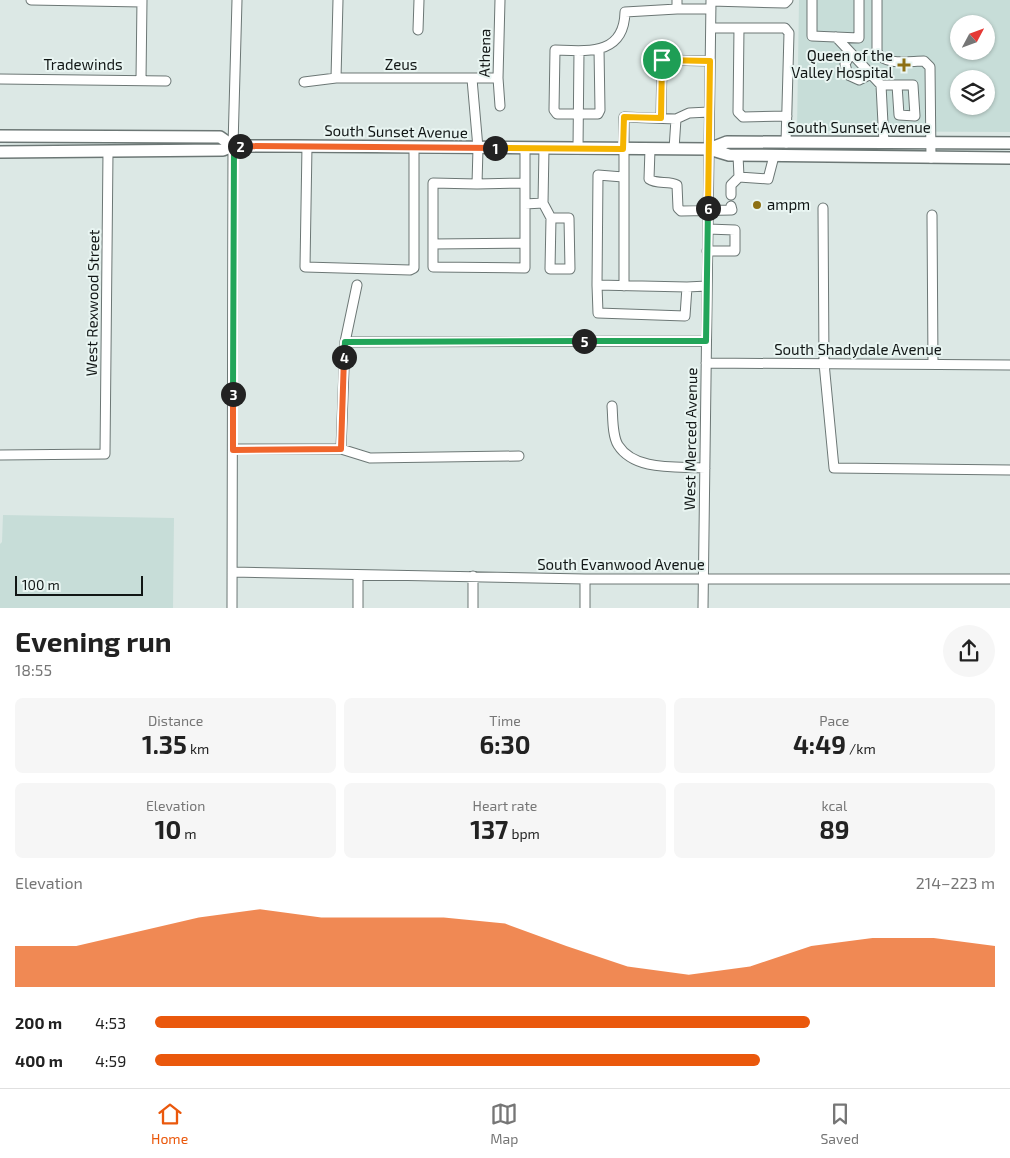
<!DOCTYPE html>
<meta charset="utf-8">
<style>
:root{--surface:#fff;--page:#f6f6f6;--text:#222;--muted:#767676;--line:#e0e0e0;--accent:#ea580c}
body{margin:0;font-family:"Exo 2",sans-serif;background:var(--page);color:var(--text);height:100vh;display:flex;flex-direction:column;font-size:19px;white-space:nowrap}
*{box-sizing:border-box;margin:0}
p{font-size:16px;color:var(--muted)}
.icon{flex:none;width:28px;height:28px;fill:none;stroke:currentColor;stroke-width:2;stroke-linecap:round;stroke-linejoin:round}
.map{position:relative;height:608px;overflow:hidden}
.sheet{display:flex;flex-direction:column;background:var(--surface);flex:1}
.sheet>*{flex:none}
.needle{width:32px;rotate:49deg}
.tools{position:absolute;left:950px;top:15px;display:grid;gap:10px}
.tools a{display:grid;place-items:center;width:45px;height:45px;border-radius:50%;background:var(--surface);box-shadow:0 1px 4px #0004;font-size:25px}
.scale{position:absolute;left:15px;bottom:12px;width:128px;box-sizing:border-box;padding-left:5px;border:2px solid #111615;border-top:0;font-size:14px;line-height:18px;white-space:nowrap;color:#111615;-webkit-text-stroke:4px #e9f5f2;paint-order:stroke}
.pin{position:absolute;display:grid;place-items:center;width:42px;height:42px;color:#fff;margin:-21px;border:2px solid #fff;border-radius:50%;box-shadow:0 1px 5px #0007}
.km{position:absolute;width:25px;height:25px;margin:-12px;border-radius:50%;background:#222;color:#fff;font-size:14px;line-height:25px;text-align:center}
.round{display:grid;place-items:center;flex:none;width:52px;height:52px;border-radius:26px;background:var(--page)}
.head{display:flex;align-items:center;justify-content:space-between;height:85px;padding:0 15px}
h1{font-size:28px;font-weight:700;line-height:38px}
.metrics{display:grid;grid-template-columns:repeat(3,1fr);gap:8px;height:85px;padding:5px 15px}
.metrics div{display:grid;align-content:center;border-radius:8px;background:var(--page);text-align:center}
.metrics b{font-size:25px;font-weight:700}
.metrics small{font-size:14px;font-weight:400}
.metrics p{font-size:14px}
.chart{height:140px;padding:10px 15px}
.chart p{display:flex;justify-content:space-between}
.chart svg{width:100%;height:90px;margin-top:5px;fill:var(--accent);opacity:.7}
ul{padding:0 15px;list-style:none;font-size:16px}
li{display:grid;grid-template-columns:80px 60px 1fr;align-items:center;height:38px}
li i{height:12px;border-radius:6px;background:var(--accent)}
.dock{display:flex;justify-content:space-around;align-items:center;height:70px;border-top:1px solid var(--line);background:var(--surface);font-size:14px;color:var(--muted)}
.dock a{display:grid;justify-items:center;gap:2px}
.dock .active{color:var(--accent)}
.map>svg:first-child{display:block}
</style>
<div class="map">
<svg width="1010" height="608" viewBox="0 0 1010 608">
<rect width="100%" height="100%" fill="#dce8e5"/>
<!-- built -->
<path fill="#c7ddd8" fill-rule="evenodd" d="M 799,0 L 1010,0 L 1010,132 L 797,131 ZM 959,24 L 986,24 L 986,51 L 959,51 ZM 959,79 L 986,79 L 986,106 L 959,106 Z
M 3,515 L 174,518 L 173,608 L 0,608 L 0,544 L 2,542 Z"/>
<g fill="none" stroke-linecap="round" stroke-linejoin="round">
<defs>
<path id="minor" d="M 31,0 L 142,2
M 812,0 L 812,36 L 859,38 L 859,0
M 877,0 L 877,52 C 885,66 909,61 924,61 L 930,67 L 931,158
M 711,1 L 785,3 L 788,0
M 677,9 L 711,9
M 711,28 L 785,28 L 789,33 L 786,143
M 739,28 L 738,112 L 743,117 L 787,116
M 418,30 L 419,0
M 836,37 L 881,85 L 884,143
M 599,49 L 600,110 L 598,114 L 557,114 L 554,110 L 555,50 C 587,51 624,56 625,12 L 677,9 L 677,0
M 851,53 L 845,64 L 848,75 L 859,80 L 871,74
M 336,78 L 338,0
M 0,79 L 166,81
M 141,79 L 142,0
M 472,79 L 478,148 L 477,184 L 525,183
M 304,82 L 336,78 L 498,78
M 881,85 C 892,85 902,85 913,85 L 915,116 L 899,115 L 897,85
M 500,106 L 498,78 L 500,0
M 661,118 L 662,60 L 710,61
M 676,119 L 689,113 L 709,112
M 307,146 L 305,267 L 410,270 L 414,268 L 414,147
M 578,148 L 579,51
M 650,149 L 649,179 C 657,185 669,180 677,185 L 678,208 L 681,211 L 732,210 L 731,206
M 738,155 L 739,177
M 477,184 L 433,183 L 433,267 L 525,268 L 525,148
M 731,195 L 731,185 L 739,177 L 768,179 L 774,156
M 543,203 L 544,148
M 525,204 L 543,203 L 551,218 L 550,269 L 570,269 L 569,218 L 551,218
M 823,208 L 824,363 L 834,468 L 1010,470
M 932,215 L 933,364
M 433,244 L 525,243
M 707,251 L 735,251 L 735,230 L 708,229
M 597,285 L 598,175 L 623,177
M 624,286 L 624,117 L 676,119 L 674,149
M 687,287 L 597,285 L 598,313 L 685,316 L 687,287 L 707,286
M 345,342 L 706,341
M 706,363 L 1010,365
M 612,406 C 613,417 612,435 618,445 C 635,472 678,466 705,468
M 233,449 L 341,449 L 370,458 L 519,456
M 341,449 L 345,342 L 357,285
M 0,455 L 105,454 L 108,152
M 232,572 L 585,579 L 1010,579
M 585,579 L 585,608
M 232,608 L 233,146 L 237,0
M 358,608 L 358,575
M 473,608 L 473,576
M 703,608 L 711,0"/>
<path id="major" d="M 0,136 L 220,137 L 233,146
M 709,149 L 727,142 L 1010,143
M 0,152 L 223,150 L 233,146 L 294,146 L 709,149 L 729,155 L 1010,158"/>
</defs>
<!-- minor casing -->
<use href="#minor" stroke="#6c7775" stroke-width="11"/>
<!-- major casing -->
<use href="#major" stroke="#6c7775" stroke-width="14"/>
<!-- minor -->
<use href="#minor" stroke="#fff" stroke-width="9"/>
<!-- major -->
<use href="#major" stroke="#fff" stroke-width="11"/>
</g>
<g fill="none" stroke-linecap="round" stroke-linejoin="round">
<defs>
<path id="split-1" d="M 495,148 L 623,149 L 624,117 L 661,118 L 662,60"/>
<path id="split-2" d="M 240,146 L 495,148"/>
<path id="split-3" d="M 233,394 L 234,146 L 240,146"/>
<path id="split-4" d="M 233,394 L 233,450 L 341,449 L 344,357"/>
<path id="split-5" d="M 344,357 L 345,342 L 584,341"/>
<path id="split-6" d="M 584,341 L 706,341 L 708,208"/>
<path id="split-7" d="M 662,60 L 710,61 L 708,208"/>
</defs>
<!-- split-1 casing -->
<use href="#split-1" stroke="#fff" stroke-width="10"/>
<!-- split-2 casing -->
<use href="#split-2" stroke="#fff" stroke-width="10"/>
<!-- split-3 casing -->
<use href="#split-3" stroke="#fff" stroke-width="10"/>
<!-- split-4 casing -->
<use href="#split-4" stroke="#fff" stroke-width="10"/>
<!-- split-5 casing -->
<use href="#split-5" stroke="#fff" stroke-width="10"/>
<!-- split-6 casing -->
<use href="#split-6" stroke="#fff" stroke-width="10"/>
<!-- split-7 casing -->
<use href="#split-7" stroke="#fff" stroke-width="10"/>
<!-- split-1 -->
<use href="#split-1" stroke="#f5b400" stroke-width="6"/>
<!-- split-2 -->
<use href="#split-2" stroke="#f0652b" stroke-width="6"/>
<!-- split-3 -->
<use href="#split-3" stroke="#22a559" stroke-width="6"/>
<!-- split-4 -->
<use href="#split-4" stroke="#f0652b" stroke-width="6"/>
<!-- split-5 -->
<use href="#split-5" stroke="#22a559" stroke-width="6"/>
<!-- split-6 -->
<use href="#split-6" stroke="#22a559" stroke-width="6"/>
<!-- split-7 -->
<use href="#split-7" stroke="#f5b400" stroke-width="6"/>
</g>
<!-- markers -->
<g fill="#8d7014" stroke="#e9f5f2" stroke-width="2">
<path d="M901.5 57.5h5v5h5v5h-5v5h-5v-5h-5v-5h5z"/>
<circle cx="757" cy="205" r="5"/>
</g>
<g text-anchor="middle" stroke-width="4" stroke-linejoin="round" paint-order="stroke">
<!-- street labels -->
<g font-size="15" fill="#111615" stroke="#e9f5f2">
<text transform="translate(485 53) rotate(-89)" y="5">Athena</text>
<text x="83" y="70">Tradewinds</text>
<text x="401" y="70">Zeus</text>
<text x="859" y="133">South Sunset Avenue</text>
<text transform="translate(396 132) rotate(1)" y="5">South Sunset Avenue</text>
<text transform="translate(93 303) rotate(-89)" y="5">West Rexwood Street</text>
<text x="858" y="355">South Shadydale Avenue</text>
<text transform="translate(691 439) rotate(-89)" y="5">West Merced Avenue</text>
<text x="621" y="570">South Evanwood Avenue</text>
</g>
<!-- poi labels -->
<g font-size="15" fill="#111615" stroke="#e9f5f2" text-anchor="end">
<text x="893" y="61">Queen of the<tspan x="893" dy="17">Valley Hospital</tspan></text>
<text x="767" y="210" text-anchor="start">ampm</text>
</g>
</g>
</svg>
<div class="tools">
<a><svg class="needle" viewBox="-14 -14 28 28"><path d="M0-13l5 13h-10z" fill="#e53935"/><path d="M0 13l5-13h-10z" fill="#767676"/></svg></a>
<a><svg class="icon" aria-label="layers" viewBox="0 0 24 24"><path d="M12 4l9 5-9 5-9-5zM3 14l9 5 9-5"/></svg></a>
</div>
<div class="scale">100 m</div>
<div class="pin" style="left:662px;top:60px;background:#1e9e55"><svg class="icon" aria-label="arrive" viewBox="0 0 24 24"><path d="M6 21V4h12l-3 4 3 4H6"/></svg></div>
<b class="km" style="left:495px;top:148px">1</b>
<b class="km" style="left:240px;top:146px">2</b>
<b class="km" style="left:233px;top:394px">3</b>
<b class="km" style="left:344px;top:357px">4</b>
<b class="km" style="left:584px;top:341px">5</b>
<b class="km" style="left:708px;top:208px">6</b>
</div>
<section class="sheet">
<div class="head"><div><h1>Evening run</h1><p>18:55</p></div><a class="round"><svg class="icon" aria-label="share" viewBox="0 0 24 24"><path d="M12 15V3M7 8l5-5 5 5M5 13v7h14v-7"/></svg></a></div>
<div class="metrics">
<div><p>Distance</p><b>1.35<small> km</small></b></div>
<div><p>Time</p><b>6:30</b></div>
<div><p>Pace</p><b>4:49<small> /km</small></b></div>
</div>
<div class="metrics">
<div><p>Elevation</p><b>10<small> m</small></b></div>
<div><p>Heart rate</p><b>137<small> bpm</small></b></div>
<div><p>kcal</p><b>89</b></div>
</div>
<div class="chart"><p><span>Elevation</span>214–223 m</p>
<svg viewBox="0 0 160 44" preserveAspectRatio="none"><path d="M0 44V24L10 24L20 17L30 10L40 6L50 10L60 10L70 10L80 13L90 24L100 34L110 38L120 34L130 24L140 20L150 20L160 24V44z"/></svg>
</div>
<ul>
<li><b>200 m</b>4:53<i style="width:78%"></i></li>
<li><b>400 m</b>4:59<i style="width:72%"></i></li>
</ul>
</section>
<nav class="dock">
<a class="active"><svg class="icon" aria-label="home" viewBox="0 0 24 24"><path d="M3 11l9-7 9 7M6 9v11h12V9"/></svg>Home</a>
<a><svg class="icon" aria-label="map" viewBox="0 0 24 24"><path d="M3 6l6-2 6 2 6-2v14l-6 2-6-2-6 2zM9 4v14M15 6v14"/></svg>Map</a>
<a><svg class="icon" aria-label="saved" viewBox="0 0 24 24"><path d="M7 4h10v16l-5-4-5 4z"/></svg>Saved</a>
</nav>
